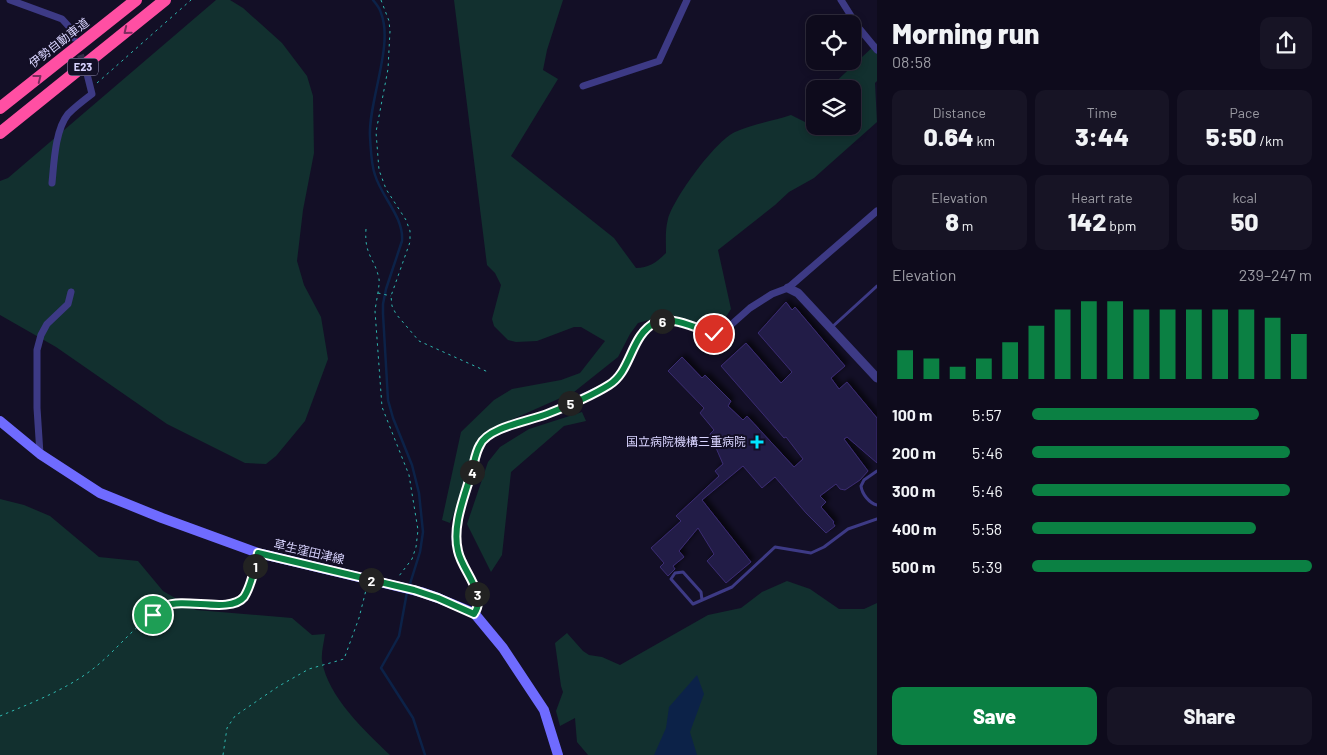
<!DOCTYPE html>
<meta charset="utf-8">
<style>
:root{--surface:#0e0b1c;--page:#171425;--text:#f1f3f6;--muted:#9b9ba3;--line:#2e2b3b;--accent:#0b8043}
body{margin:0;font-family:Barlow,"Noto Sans JP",sans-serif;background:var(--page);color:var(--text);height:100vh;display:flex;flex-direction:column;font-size:19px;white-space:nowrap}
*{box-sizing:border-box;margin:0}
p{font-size:16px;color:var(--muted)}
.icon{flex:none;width:28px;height:28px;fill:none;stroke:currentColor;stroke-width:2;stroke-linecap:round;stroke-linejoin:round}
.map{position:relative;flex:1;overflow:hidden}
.side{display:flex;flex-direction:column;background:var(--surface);width:450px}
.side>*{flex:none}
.buttons{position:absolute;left:806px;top:15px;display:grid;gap:10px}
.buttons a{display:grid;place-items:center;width:55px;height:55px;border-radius:10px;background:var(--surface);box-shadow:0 2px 8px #0003,0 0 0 1px var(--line);font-size:25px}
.pin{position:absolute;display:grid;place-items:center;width:42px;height:42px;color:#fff;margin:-21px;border:2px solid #fff;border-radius:50%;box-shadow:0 1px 5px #0007}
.km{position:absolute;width:25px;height:25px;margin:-12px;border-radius:50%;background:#222;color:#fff;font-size:14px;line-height:25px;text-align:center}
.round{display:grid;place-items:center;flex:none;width:52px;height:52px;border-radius:10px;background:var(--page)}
.summary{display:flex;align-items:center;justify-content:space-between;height:85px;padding:0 15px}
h1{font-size:28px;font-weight:800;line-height:38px}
.stats{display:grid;grid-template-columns:repeat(3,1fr);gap:8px;height:85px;padding:5px 15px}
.stats div{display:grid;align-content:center;border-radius:10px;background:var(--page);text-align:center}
.stats b{font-size:25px;font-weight:800}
.stats small{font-size:14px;font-weight:400}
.stats p{font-size:14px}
.chart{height:140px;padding:10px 15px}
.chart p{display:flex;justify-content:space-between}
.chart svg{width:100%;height:90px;margin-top:5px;stroke:var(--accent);stroke-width:6}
.action{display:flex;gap:10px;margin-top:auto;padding:10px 15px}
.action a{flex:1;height:58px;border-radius:10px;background:var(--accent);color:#fff;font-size:20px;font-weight:800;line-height:58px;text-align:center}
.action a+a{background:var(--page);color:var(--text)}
ul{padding:0 15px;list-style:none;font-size:16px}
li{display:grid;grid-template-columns:80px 60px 1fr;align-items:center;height:38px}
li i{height:12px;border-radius:6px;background:var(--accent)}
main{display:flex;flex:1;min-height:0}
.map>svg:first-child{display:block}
</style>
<main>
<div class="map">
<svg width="877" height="755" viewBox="0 0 877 755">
<defs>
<filter id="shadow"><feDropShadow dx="3.5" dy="-3.5" stdDeviation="2.5" flood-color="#0009"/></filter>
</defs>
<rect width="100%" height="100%" fill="#130f26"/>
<!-- green -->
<path fill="#12302f" d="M 216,0 L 230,0 L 243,8 L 282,43 L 307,76 L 313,96 L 314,153 L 303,210 L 297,261 L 304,285 L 321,317 L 328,359 L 305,421 L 276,456 L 266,464 L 245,463 L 167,424 L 56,347 L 0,315 L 0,181 L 8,178 Z
M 454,0 L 563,0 L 547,50 L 543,70 L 558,79 L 511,156 L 614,238 L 636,268 C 649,268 657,262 666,253 C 666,241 665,230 668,219 C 674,198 715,141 735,132 C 752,124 773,121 791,115 L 817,128 L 818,126 L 852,126 L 852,89 L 828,89 L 877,43 L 877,81 L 875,83 L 877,122 L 814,178 L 789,192 L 775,205 L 718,250 L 731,309 C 725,319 720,326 708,327 L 663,316 L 638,323 L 630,334 L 618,357 L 574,392 L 486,431 L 450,523 L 442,520 L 461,432 L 494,400 L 512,389 L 561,380 L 580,373 L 605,341 L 581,327 L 574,327 L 537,341 L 516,342 L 508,340 L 494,326 L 492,319 L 501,285 L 495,273 L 487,265 Z
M 582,412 L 586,421 L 564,426 L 511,472 L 502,555 L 491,572 L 467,524 L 488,462 L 500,447 L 529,429 Z
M 0,499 L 24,505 L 50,516 L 99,557 L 138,561 L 163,591 L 196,610 L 292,618 L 312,635 L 325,634 C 324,642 321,653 322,661 C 328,697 365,731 390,755 L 0,755 Z
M 787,581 L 810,589 L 839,609 L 864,609 L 877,603 L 877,755 L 588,755 L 577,742 L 575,718 L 560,726 L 556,711 L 563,692 L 561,686 L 555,643 L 567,633 L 583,651 L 589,655 L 602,657 L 620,665 L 708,615 L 741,608 L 762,592 Z"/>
<!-- water -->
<path fill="#0c2248" d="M 697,675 L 704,694 L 690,732 L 697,755 L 654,755 L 666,728 L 669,707 Z"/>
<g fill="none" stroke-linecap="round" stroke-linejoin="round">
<!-- stream -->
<path stroke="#0c2248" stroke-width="2.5" d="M 373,0 C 376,4 380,8 381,13 C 394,45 368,102 370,137 C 371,150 371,164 375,175 C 382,198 404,217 402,241 L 386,289 L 383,304 L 383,314 L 388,400 L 393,418 L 412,465 L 419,493 L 423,532 L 420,552 L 409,587
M 407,592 L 399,636 L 381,668 L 413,718 L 425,755"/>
</g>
<!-- building -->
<path fill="#241b47" stroke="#3b2d73" filter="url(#shadow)" d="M 786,302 L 792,310 L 795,307 L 845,366 L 831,378 L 839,389 L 847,382 L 877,418 L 877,463 L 847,437 L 844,439 L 868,471 L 860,480 L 845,490 L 840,489 L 836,484 L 820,496 L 826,502 L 821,507 L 834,522 L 833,523 L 835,526 L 826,533 L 806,513 L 775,477 L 762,488 L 743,466 L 702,500 L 751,562 L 726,583 L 707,561 L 714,554 L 698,528 L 679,551 L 684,557 L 673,566 L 675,569 L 668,576 L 660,567 L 664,563 L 651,548 L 681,521 L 676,516 L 719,476 L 715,471 L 723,464 L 710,434 L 714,430 L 700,413 L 704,408 L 668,371 L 682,357 L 702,378 L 705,375 L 731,401 L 728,406 L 743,420 L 747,416 L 794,467 L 803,459 L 786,437 L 784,438 L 721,366 L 746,343 L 781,383 L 792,372 L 758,333 Z"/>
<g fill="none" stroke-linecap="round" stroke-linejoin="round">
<!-- minor-tunnel -->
<path stroke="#312d47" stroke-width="7" stroke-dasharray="7 3.5" stroke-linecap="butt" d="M 77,45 L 85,68"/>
<!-- path -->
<path stroke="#2fb8b0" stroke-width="1" stroke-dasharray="2.5 4" stroke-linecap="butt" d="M 381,0 L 389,21 L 390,31 L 388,69 L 376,132 L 379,170 L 386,189 L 406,220 L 410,231 L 410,242 L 391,296 L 392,306 L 396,314 L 419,341 L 488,372
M 97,83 L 191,0
M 366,229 C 364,256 375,258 379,279 C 380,285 376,302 375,311 L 382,407 L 409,475 L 418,530 L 416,547 L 412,559 L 399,576
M 378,293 L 391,296
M 0,716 C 29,704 60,692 86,674 C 114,655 134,624 164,607 C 171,603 182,603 190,604 C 198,604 205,604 213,604 C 247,606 248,593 255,563
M 223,755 L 227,728 L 235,716 L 279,686 L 309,669 L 344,659 L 359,618 L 366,590"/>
<!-- service -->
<path stroke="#3d3a85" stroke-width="3" d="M 831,328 L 877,286
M 877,471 L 864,480 L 861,486 C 862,494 869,503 877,505
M 702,600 L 701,592 L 683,572 L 675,573 L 671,579 L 693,604 L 732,587 L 775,547 L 811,553 L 824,547 L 848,529 L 877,519"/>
<!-- minor -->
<path stroke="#3d3a85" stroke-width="7" d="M 10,0 L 62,19 L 72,30 L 74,38
M 841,0 L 858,27 L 877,50
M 583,86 L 659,61 L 687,0
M 52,183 C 54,163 55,130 68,114 C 75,107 84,100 92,94 L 87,74
M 40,454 L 37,408 L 37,350 L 41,335 L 47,324 L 68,304 L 71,292
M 474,613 L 478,608 L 478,595 L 459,556 L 455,539 L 458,520 L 480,443 L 492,433 L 546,414 L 611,384 L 623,370 L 637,340 L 646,330 L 657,322 L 674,321 L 714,334 L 724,331 L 750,308 L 772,294 L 788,288 L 877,211"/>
<!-- tertiary -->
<path stroke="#3d3a85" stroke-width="9" d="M 788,288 L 798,293 L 877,378"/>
<!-- secondary -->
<path stroke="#6f6bff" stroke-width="10" d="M 0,421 L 40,454 L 100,493 L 162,518 L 258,553 L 421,592 L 438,598 L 474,613 L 503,648 L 544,710 L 558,755"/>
<!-- motorway -->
<path stroke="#ff4fa3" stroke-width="12" d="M 0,108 L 136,0
M 0,133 L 165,0"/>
</g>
<!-- one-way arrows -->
<defs><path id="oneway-chevron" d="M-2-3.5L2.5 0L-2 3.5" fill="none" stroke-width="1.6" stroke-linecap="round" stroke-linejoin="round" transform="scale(1.25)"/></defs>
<g stroke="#7d2c5e">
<use href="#oneway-chevron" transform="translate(127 31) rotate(141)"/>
<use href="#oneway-chevron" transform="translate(38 78) rotate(-38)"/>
</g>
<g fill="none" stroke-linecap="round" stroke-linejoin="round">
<defs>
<path id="route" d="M 153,615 C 157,612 161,608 165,606 C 185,597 230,614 244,597 C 252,585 255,566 258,553 L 414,590 L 438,598 L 474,614 C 488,594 462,571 458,551 C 452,526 464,498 471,474 C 474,465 475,453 480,445 C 488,427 530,421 547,414 C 565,407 593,395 609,385 C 632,371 630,335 656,322 C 670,315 699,329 714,334"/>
</defs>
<!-- route casing -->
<use href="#route" stroke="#fff" stroke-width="10"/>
<!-- route -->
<use href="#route" stroke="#0b8043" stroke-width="6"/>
</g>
<!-- markers -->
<path fill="#00e5ff" stroke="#130f26" stroke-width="2" d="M754.5 434.5h5v5h5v5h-5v5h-5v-5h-5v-5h5z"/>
<g text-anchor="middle" stroke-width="4" stroke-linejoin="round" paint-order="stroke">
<!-- shield labels -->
<rect fill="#130f26" stroke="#9e99be" stroke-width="1" x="68" y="58.5" width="30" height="17" rx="4"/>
<g font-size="11" font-weight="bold" fill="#d9d4ff">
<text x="83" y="71">E23</text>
</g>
<!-- street labels -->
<g font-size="12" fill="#d9d4ff" stroke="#130f26">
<text transform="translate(59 43) rotate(-38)" y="4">伊勢自動車道</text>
<text transform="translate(309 552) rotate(13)" y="4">草生窪田津線</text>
</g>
<!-- poi labels -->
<g font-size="12" fill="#d9d4ff" stroke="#130f26" text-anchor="end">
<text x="746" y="446">国立病院機構三重病院</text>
</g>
</g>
</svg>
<div class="buttons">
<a><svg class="icon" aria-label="locate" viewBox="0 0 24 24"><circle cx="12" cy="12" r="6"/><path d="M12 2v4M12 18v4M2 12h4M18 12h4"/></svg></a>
<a><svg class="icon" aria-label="layers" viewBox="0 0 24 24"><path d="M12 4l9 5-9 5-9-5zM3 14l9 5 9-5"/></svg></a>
</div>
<div class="pin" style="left:153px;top:615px;background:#1e9e55"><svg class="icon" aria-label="arrive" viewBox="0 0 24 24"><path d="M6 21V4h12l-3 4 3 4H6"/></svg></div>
<div class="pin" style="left:714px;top:334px;background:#d93025"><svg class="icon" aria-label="check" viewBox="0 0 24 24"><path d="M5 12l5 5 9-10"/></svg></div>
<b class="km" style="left:255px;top:566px">1</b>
<b class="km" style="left:371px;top:580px">2</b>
<b class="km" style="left:477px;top:594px">3</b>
<b class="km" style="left:472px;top:472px">4</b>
<b class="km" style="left:570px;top:403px">5</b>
<b class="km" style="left:662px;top:321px">6</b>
</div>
<section class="side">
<div class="summary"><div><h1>Morning run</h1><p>08:58</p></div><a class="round"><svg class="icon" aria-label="share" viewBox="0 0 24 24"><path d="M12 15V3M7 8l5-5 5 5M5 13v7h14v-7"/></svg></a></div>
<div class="stats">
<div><p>Distance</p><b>0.64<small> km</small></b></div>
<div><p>Time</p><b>3:44</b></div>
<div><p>Pace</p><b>5:50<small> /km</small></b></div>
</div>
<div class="stats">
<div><p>Elevation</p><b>8<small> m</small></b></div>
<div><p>Heart rate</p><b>142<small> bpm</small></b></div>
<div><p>kcal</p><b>50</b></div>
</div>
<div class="chart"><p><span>Elevation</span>239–247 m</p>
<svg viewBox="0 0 160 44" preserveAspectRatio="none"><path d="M5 44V30M15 44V34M25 44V38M35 44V34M45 44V26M55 44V18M65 44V10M75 44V6M85 44V6M95 44V10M105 44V10M115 44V10M125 44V10M135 44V10M145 44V14M155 44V22"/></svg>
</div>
<ul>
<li><b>100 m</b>5:57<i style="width:81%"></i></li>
<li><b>200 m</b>5:46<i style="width:92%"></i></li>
<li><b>300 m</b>5:46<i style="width:92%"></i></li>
<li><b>400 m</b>5:58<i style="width:80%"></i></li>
<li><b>500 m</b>5:39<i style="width:100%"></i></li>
</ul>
<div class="action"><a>Save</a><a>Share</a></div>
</section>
</main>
